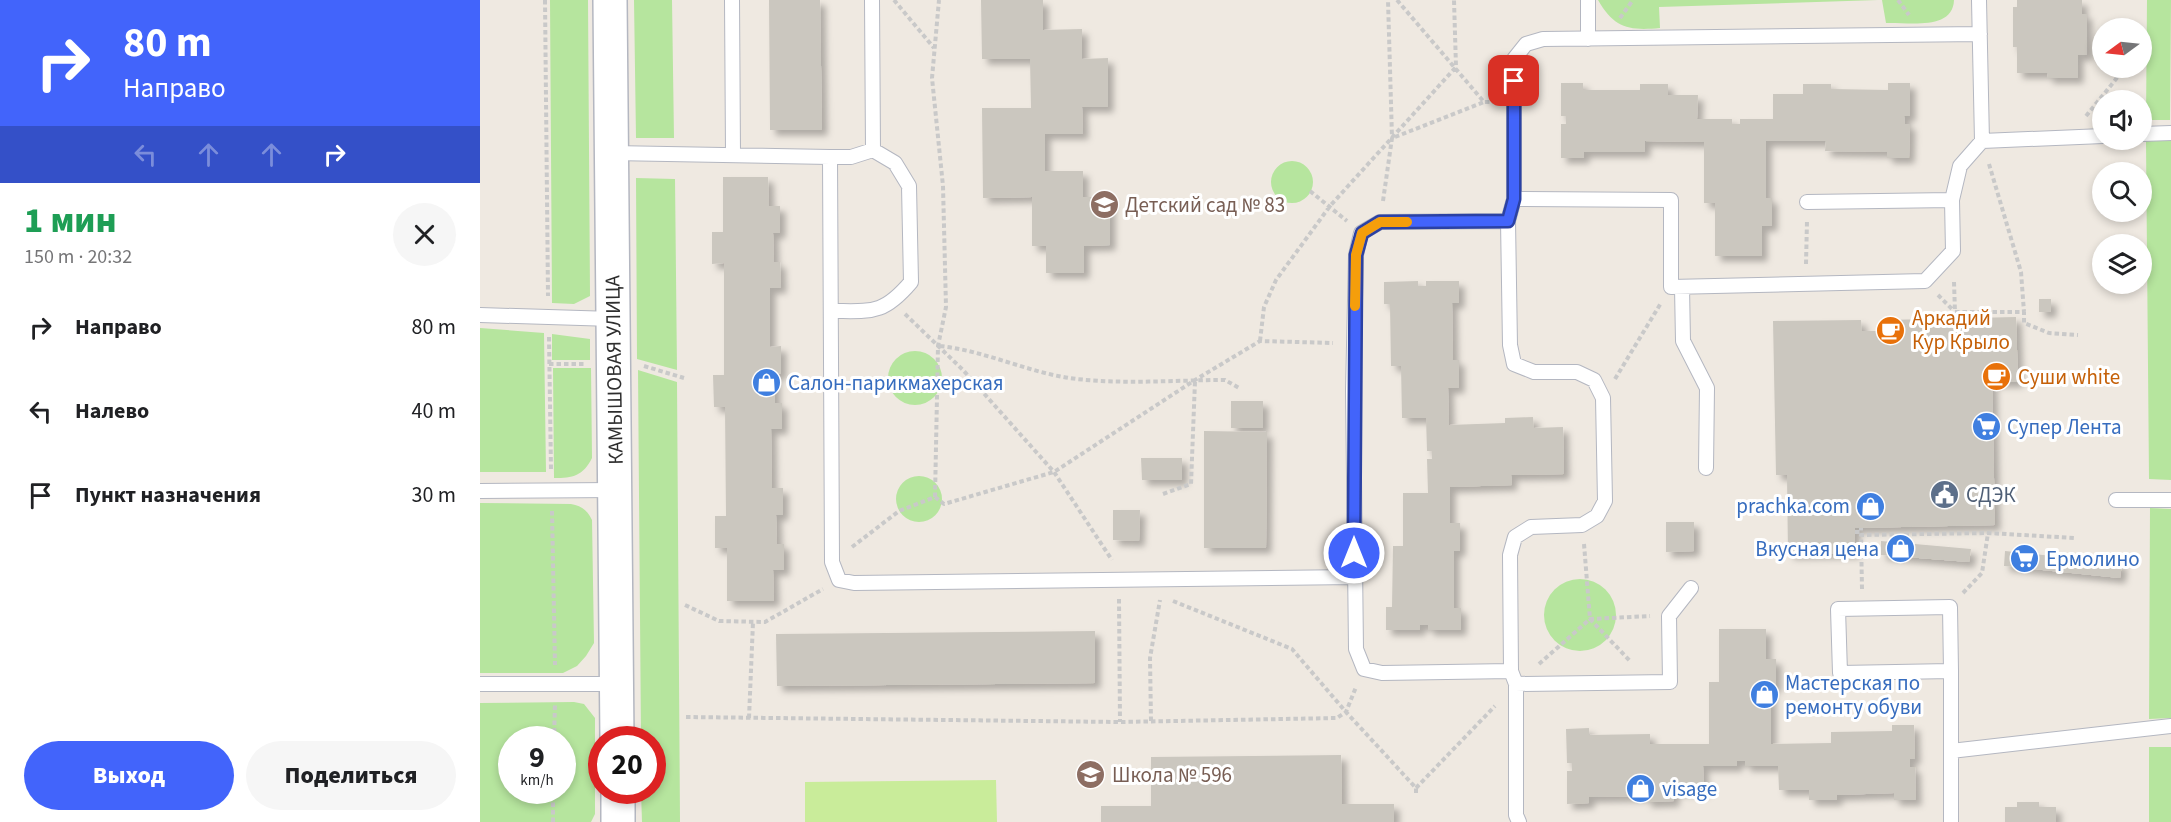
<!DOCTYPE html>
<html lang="ru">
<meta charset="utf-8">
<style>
:root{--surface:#fff;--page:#f6f6f6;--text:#202124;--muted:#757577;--accent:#4264fb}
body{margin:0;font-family:"Source Sans 3",sans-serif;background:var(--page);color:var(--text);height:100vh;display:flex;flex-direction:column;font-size:22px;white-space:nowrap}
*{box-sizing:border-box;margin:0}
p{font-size:20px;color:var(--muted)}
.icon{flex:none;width:33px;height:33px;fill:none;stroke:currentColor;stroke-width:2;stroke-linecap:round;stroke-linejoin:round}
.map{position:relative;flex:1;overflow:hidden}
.details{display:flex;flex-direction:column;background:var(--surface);width:480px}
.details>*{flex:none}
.banner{background:#4264fb;color:#fff;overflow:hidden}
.needle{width:39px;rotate:255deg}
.controls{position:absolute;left:1612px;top:18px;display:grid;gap:12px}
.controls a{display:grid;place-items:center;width:60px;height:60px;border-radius:50%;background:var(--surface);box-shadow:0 3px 9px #0003;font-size:30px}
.speed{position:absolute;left:18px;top:726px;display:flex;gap:12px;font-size:30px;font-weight:700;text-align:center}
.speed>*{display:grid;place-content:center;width:78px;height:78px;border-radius:50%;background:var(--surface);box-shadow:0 3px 9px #0003;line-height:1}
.speed small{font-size:15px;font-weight:400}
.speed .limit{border:9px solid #d22;background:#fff;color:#111}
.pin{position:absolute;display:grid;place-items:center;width:51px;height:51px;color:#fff;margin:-26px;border-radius:12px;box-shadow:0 3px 9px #0006}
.me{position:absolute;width:66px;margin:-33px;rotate:0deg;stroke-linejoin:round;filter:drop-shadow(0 0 4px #0008)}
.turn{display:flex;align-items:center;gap:21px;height:126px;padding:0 24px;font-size:27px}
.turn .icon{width:78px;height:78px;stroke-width:2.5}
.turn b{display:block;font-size:42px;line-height:51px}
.lanes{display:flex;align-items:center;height:57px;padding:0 24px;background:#0003;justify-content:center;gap:30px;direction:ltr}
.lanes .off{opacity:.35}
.round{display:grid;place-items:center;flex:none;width:63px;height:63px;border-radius:32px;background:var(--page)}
.summary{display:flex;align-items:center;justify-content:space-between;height:102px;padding:0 24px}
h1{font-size:36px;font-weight:800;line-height:45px;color:#1e9e55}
.action{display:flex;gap:12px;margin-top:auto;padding:12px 24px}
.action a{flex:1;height:69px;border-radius:36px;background:var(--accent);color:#fff;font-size:24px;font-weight:800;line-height:69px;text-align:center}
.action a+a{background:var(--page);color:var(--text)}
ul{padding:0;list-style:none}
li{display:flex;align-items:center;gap:18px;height:84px;padding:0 24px}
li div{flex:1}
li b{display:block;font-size:22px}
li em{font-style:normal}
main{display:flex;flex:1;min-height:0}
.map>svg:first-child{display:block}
.green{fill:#b6e59e;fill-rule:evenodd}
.pitch{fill:#c9ec9a}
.building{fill:#cbc7bf;filter:url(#shadow)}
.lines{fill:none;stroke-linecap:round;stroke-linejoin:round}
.service-casing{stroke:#b4b7c1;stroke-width:16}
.tertiary-casing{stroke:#b4b7c1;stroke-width:36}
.path{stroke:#c9c9c9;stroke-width:4;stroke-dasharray:4.5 3;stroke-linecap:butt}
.service{stroke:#fff;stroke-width:14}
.tertiary{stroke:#fff;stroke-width:33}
.route-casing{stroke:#2b41a3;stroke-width:15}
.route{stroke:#4264fb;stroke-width:10}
.slow{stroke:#f59e0b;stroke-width:10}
.labels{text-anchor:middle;stroke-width:6;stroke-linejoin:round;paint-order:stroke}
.education-label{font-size:21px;fill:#785e54;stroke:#fff;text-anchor:start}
.food-label{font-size:21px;fill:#c56008;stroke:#fff;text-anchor:start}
.street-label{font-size:21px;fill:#2e2e2e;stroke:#fff}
.shop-label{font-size:21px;fill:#366cbe;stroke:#fff;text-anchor:start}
.service-label{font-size:21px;fill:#4e5e75;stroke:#fff;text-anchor:start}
</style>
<main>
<section class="details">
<div class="banner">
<div class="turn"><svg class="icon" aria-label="right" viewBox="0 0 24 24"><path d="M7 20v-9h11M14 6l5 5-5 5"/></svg><div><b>80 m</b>Направо</div></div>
<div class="lanes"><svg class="icon off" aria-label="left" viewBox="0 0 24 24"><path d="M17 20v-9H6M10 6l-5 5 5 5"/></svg><svg class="icon off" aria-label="ahead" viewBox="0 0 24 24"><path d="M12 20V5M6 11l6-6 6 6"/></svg><svg class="icon off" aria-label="ahead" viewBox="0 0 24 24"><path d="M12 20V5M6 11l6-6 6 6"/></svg><svg class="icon" aria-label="right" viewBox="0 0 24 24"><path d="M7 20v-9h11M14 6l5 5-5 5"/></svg></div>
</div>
<div class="summary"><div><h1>1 мин</h1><p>150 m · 20:32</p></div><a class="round"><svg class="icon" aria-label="close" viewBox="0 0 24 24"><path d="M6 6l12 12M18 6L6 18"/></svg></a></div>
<ul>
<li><svg class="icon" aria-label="right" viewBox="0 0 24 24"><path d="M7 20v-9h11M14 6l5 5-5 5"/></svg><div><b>Направо</b></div><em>80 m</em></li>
<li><svg class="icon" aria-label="left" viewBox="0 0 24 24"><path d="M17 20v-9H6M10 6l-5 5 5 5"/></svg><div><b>Налево</b></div><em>40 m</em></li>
<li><svg class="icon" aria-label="arrive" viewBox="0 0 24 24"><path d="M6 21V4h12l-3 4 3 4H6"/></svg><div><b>Пункт назначения</b></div><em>30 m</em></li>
</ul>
<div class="action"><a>Выход</a><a>Поделиться</a></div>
</section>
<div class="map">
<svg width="1691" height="822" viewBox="0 0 1691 822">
<defs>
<filter id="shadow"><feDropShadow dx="5.5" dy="5.5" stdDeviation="3" flood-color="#0004"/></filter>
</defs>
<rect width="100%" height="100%" fill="#efe9e1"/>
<path class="green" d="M70 0H108L110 296 94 304 72 303Z
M154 0H192L194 138H156Z
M1118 0H1398L1179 7 1180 28C1149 31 1134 28 1118 0Z
M1402 0H1474C1473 31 1428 22 1406 23Z
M1667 0H1691L1690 120H1666Z
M1691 140V480L1669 479 1666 141Z
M791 182a21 21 0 1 1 42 0a21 21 0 1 1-42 0Z
M156 178 195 179 197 370 157 359Z
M0 328 64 333 66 472H0Z
M72 334 110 339V360H72Z
M408 378a27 27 0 1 1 54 0a27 27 0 1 1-54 0Z
M73 368H111L112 458C103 476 93 478 74 478Z
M158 370 197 382 200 822H162L161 791 172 790V740L161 739Z
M416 499a23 23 0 1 1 46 0a23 23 0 1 1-46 0Z
M0 503 91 504C102 506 107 510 112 520L114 643 106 656 97 666 83 673H0Z
M1670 508 1691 509V718L1669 719Z
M1064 615a36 36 0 1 1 72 0a36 36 0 1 1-72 0Z
M94 702 104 704 115 718V814L111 822H0V703ZM32 740H82V790H32Z
M1669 747H1691V822H1669Z"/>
<path class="pitch" d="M516 780 517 822H325V782Z"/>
<path class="building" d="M289 0H340L342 130H290Z
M501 0H563V30L602 29V59L628 58V107H602L603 134H565V171H603V197H630V245L604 246V273H566V246H552V197L503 198 502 108H551L550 59H502Z
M1537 0H1602V14H1607V55H1598V78H1567L1568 73H1537V47H1533V7H1537Z
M1081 83H1103V90H1160V84H1188V95H1218L1217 119H1252V124H1260V119H1293V94H1323V84H1351V89L1408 90V83H1430V116H1424L1425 124H1430L1429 158H1407V152L1345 151 1346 141H1286V198H1292V226H1282V256H1235V203H1224V142L1165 141V152H1104V158H1081V124H1086V116H1081Z
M243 177H288L289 206H300V233H293L294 262H300L301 288H290V347L301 346V374H295V403H302V429H291L292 488H303V515H296L297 544H304V570H293L294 601H247V548H235V516H246L245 407H234L233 375H244V263L232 264V232H243Z
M938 281V286H946V281H979V303H972L973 360H979V388H968L969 425 1025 423V418L1053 417 1054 428 1083 427 1084 474 1031 475 1032 485 970 487V523H980V551H974V608H981V630H948V625H940V630H906V607H912L913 546H923V493H948L947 459H952V451H947L946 418H922L921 366H911L910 304H904V282Z
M1559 299H1571V312H1559Z
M1536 317 1538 382H1512L1515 525 1375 528V553L1308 554 1307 475H1296L1293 321 1381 320 1382 331H1406V320Z
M751 401H783V428H751Z
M724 431 787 432 786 548H724Z
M661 458H702V480H662Z
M633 510H660L659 541 633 540Z
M1186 522H1214V551L1186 552Z
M1401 541 1491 549 1489 562 1401 555Z
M1525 551 1642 563 1640 578 1524 566Z
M1239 629H1286V659H1296V687H1291V744L1351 743V732L1412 731V725H1434L1435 759H1430V767H1435L1436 800H1414V793L1357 795V800H1329V790H1299L1298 766H1265V761H1257V766H1223L1224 791H1194V801L1166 802V796L1109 797V803L1087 804V771H1092V763H1087L1086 729 1109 728V735L1170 734V744H1229V682H1239Z
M615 631V683L297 686 296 634Z
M861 755 862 804H914V822H621V806H671V757Z
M1537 802H1559V807H1576V822H1525V807H1537Z"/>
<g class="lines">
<defs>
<path id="service" d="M252 0 253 153
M1108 39V0
M1662 134 1691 133
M1502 141 1623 136
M132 153 350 157 352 562 359 580 374 583 875 577
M350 157H371L393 150 392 0
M1034 199 1191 200V287L1445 281 1473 251 1472 200 1480 166 1502 141 1499 0
M1327 202 1472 200
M1028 221 900 222 881 233 876 255 873 391 876 649 884 669 902 673 1031 671
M1202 287 1203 341 1227 388 1226 468
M351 311C392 311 403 315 431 282L429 186 415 163 393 150
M0 315 133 319
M0 491 135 490
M1636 500H1691
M0 684H137
M1036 684 1190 682 1189 616 1211 588
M1471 751V671L1360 673 1358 609 1470 607 1471 671
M1039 822 1036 815V684L1031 671 1030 555 1035 537 1051 527 1102 525 1117 516 1125 501 1123 398 1114 380 1097 372H1054L1034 364 1030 345 1028 221 1034 199V59L1046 44 1063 39 1500 34
M1471 822V751L1691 726"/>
<path id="tertiary" d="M130 0 137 740
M138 790V822"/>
</defs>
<use href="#service" class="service-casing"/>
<use href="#tertiary" class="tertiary-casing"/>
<path class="path" d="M65 0 68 296
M414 0 454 48
M917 0 1004 102H1013
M1418 0 1429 15
M1140 18 1153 0
M1606 116 1645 68
M915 137 1004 102
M1509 164 1541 272 1544 312
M830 191 867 221
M903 201 912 138 908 0
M1326 264 1327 221
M1474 282 1475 312H1544V323L1569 333 1598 335
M1458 295 1474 311
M425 314 483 370 574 472 632 560
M69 337 71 470
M780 341 784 307 796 280 850 206 976 67 974 0
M460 346C505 351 545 371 589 378 640 385 694 380 745 380L759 388
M69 364H104
M164 366 204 378
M1135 379 1181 303
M683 494 711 484 715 381
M455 497 458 346 466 307 463 186 452 78 459 0
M455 497 464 504 574 472 715 380 780 341 853 343
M72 511 75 665
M1375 532H1381V528
M1104 544 1110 619 1150 661
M372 547 419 511 455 497
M1382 589 1381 535 1508 533 1594 538
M1483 593 1502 573 1508 533
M639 599 640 722
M693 601 812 649 866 712 936 788V793
M205 605 239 621 285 622 343 589
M1059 664 1110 619 1170 616
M206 717 640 722 857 718 866 712 876 687
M269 718 273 622
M671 721 670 658 680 600
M74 740 75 703
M936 788 1015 706
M73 822V790"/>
<use href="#service" class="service"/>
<use href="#tertiary" class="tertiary"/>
</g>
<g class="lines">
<defs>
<path id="route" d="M874 553 876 255 882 233 900 222 1028 221 1034 199V81"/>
</defs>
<use href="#route" class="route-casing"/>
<use href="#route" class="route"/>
<path class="slow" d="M875 306 876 255 882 233 900 222H927"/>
</g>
<defs>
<symbol id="school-disc" viewBox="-11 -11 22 22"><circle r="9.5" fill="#8d6e63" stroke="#fff"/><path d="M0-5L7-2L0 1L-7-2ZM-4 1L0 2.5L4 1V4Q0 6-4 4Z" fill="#fff"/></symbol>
<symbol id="cafe-disc" viewBox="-11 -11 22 22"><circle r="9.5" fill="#e8710a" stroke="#fff"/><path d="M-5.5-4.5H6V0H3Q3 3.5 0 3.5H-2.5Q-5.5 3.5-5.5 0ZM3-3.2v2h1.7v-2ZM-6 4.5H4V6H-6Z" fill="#fff"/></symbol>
<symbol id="shop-disc" viewBox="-11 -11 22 22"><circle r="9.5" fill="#3f7fe0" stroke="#fff"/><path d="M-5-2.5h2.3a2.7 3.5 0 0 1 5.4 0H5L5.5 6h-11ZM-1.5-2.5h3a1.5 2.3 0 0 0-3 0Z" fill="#fff"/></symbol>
<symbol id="supermarket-disc" viewBox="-11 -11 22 22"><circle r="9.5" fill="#3f7fe0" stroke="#fff"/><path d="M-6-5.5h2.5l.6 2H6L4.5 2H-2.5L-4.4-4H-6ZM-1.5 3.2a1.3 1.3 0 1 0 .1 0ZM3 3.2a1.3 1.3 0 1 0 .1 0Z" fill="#fff"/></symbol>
<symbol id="civic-disc" viewBox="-11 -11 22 22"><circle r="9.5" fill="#5c6f8a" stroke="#fff"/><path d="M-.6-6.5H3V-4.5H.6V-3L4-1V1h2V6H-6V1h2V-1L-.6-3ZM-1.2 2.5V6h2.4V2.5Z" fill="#fff"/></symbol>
</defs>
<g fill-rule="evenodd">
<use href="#school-disc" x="608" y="188" width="33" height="33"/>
<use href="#cafe-disc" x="1394" y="314" width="33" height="33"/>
<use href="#cafe-disc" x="1500" y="360" width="33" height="33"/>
<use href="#shop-disc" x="270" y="366" width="33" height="33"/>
<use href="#supermarket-disc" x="1490" y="410" width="33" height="33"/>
<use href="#civic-disc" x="1448" y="478" width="33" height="33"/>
<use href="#shop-disc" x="1374" y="490" width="33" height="33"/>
<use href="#shop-disc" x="1404" y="532" width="33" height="33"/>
<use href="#supermarket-disc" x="1528" y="542" width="33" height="33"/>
<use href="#shop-disc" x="1268" y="678" width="33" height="33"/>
<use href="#school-disc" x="594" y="758" width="33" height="33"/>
<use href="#shop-disc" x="1144" y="772" width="33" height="33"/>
</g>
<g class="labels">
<g class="education-label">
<text x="645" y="212">Детский сад № 83</text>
<text x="632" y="782">Школа № 596</text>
</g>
<g class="food-label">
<text x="1432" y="325">Аркадий<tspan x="1432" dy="24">Кур Крыло</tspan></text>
<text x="1538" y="384">Суши white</text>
</g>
<g class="street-label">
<text transform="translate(134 370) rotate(-91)" y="7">КАМЫШОВАЯ УЛИЦА</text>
</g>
<g class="shop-label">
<text x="308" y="390">Салон-парикмахерская</text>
<text x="1527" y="434">Супер Лента</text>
<text x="1370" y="513" text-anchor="end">prachka.com</text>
<text x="1399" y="556" text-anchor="end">Вкусная цена</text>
<text x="1566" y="566">Ермолино</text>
<text x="1305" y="690">Мастерская по<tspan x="1305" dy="24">ремонту обуви</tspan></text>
<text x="1182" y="796">visage</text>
</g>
<g class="service-label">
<text x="1486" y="502">СДЭК</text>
</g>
</g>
</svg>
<div class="controls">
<a><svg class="needle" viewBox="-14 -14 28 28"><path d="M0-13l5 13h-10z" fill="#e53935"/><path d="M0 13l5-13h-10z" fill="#757577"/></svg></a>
<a><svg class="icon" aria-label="sound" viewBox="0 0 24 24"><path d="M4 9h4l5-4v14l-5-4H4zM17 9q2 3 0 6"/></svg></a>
<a><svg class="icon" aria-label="search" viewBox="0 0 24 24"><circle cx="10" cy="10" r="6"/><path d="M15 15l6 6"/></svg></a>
<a><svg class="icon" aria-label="layers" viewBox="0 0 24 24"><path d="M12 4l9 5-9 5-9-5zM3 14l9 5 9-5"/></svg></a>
</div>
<div class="speed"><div>9<small>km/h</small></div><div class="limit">20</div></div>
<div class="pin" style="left:1034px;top:81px;background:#d93025"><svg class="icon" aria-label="arrive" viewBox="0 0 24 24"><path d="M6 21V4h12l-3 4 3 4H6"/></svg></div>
<svg class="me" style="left:874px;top:553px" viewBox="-20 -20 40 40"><circle r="17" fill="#4264fb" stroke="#fff" stroke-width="3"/><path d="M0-11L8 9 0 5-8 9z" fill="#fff"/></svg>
</div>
</main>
